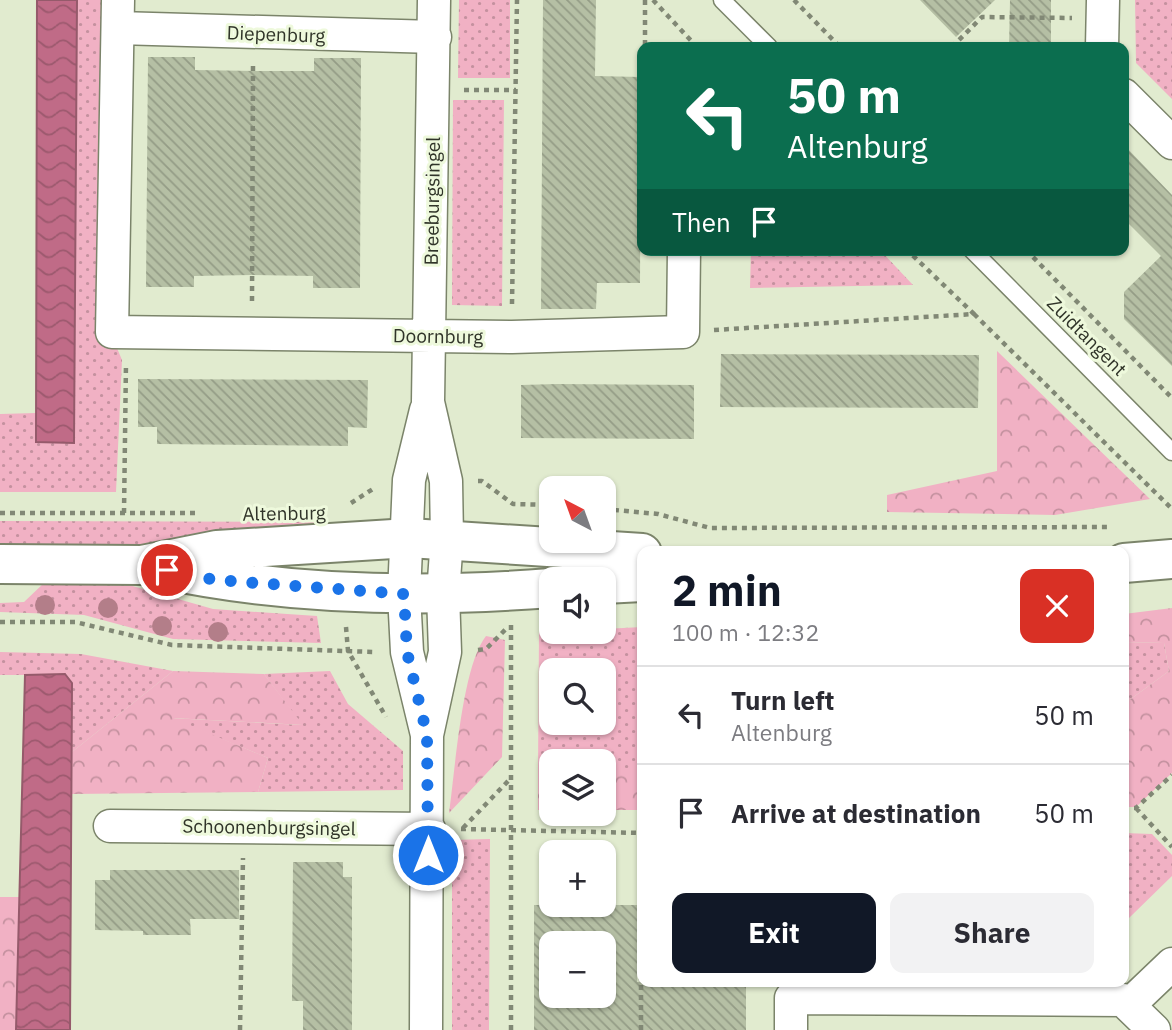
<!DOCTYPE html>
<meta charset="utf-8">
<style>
:root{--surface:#fff;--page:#f2f2f3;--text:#2b2b33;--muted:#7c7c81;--line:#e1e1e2;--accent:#111827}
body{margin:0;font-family:"IBM Plex Sans",sans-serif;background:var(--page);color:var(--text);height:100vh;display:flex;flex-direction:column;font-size:26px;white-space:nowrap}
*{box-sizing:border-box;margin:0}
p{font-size:23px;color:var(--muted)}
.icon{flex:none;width:38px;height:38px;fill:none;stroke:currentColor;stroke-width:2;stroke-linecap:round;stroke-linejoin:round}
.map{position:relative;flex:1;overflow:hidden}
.details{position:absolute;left:637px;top:546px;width:492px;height:441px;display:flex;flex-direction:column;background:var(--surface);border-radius:14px;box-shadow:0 2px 5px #0004}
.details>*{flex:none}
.hud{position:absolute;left:637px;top:42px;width:492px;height:214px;border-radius:14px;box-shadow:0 2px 5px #0004;background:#0b6e4f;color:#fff;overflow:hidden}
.needle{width:46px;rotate:319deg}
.fabs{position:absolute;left:539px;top:476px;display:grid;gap:14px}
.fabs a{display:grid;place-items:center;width:77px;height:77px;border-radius:14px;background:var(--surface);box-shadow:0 2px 5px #0004;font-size:35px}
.pin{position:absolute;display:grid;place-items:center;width:60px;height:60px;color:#fff;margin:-30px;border:4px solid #fff;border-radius:50%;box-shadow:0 2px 7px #0007}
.me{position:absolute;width:77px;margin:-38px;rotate:0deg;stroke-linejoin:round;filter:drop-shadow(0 0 5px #0008)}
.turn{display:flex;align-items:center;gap:24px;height:147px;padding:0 35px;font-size:32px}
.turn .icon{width:91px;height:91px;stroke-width:2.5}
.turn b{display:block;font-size:49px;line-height:60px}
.then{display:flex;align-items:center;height:66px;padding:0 35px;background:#0003;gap:14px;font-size:26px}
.round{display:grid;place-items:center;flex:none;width:74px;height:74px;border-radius:14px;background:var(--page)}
.head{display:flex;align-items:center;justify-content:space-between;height:119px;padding:0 35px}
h1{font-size:42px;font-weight:700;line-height:52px;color:var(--accent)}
.button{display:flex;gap:14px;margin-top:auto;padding:14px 35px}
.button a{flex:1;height:80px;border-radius:14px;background:var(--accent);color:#fff;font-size:28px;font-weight:700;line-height:80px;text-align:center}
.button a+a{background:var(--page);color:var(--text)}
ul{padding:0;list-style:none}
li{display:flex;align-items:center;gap:21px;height:98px;padding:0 35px;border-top:2px solid var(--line)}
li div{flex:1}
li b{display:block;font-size:26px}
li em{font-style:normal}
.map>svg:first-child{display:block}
.grass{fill:url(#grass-dots);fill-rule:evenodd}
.forest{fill:url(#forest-crowns)}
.water{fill:url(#water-waves);stroke:#955a6b;stroke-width:2}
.building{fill:url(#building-back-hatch);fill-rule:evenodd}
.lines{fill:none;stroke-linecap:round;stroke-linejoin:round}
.service-casing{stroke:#7b846a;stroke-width:19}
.minor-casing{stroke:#7b846a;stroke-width:35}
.secondary-casing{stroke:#7b846a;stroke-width:42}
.path{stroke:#818875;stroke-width:4.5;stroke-dasharray:5 5;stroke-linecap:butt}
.service{stroke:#fff;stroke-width:16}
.minor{stroke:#fff;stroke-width:32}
.secondary{stroke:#fff;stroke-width:38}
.tree{fill:#b37e89}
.route{stroke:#1a73e8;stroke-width:12;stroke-dasharray:0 21.6}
.labels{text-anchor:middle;stroke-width:6;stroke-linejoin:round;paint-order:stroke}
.street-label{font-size:19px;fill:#303429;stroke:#eef9dc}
</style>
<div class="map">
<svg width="1172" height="1030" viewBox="0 0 1172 1030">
<defs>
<pattern id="grass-dots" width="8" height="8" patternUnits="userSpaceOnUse" patternTransform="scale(1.75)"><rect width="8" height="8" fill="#f1b1c4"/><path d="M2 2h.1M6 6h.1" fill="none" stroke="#c4919f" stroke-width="1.8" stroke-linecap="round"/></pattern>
<pattern id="forest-crowns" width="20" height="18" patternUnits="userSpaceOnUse" patternTransform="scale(1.75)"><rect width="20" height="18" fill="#f1b1c4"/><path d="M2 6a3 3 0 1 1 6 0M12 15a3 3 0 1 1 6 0" fill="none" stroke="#c4919f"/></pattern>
<pattern id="water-waves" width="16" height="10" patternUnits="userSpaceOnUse" patternTransform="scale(1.75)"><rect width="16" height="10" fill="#c06b87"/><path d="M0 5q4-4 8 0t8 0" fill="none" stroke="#9c596e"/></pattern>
<pattern id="building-back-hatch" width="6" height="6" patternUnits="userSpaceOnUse" patternTransform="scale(1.75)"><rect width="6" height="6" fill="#b5bfa4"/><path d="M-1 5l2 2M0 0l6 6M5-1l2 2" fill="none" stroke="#949c86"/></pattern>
</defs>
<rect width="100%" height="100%" fill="#e1ebcf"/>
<path class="grass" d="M77 0H102L98 303 122 360 116 492H0V414L36 413 37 442 72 443Z
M459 0H510V78H458Z
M1135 0H1172V99L1136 63Z
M453 100H504L502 306 452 305Z
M751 250H880L913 285 750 288Z
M0 521 315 522 318 534 123 547 0 546Z
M45 582 122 583 213 609 317 616 321 643 173 639 84 615 0 612V603L24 602Z
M642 627V772H604V761H551V772H538L539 632H604V629ZM551 670H604V723H551Z
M1124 642 1164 643 1169 671 1124 704Z
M0 652 81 654 173 671 72 752V683L65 675H0Z
M330 671 348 704 403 751V790L258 792 268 758 170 718 302 725 264 674Z
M1124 833 1152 834 1172 855V876L1129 918 1124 912Z
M490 839 489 1030H452V840Z"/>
<path class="forest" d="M997 351 1150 499 1055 515 887 512V495L997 471Z
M1172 608V773L1136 807H1124V704L1169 671 1164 643 1124 642V614Z
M486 636 505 640 502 757 449 813C455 771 462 666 486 636Z
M173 671 264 674 303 725 173 718 268 758 258 792 72 794V752Z
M538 772H551V810H538Z
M604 772H642V810H604Z
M0 897H19L16 1030H0Z"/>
<path class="water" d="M37 0H77L74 443 36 442Z
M65 674 72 683 70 1030H16L25 675Z"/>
<path class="building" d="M543 0H596L595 76 641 77 640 283H597L596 309H541Z
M920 0H995L956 37Z
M1010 0H1051V47H1009Z
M148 57H195V70L256 71H314V58H361L360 288H313V276L251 275 194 276V287H146Z
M1124 145 1172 195V366L1124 319V292L1161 256 1124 219Z
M721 354 979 355 978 408 720 407Z
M138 379 368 380 367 428 348 427V446L157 444V427H138Z
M557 384 694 385V439L521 438V385Z
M293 862H343V877H352V1030H303V1001H292Z
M110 870H239V919H190L191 935H143V931L95 930V880H110Z
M534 905H637V982H746V1030H534ZM551 943H604V996H551Z"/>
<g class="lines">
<defs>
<path id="service" d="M722 0 769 47
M972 250 1172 452"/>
<path id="minor" d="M118 0 112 332 512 337 683 332 684 250
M118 28 435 37
M1102 47 1103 0
M1124 95 1172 143
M427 735 445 652 443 594 447 538 446 481 428 402 434 0
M110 826 429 829
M1129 1005 1172 964
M426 1030 427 735 407 652 404 594 409 480 426 410
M791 1030V998L1123 1000 1154 1030"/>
<path id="secondary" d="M1124 563 1172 559
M0 564 142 565 217 550 409 538 642 553
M158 568C286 596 421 598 551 588
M604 584 642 582"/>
</defs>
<use href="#service" class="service-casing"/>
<use href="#minor" class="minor-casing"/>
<use href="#secondary" class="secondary-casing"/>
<path class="path" d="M645 0V47
M653 0 697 47
M794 0 840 47
M952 47 982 17 1072 18
M464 90H516
M1026 250 1172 398
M252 301 253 65
M512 304 517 0
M974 314 1172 509
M714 330 974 314 907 250
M478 481H482L513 504 551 505
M351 503 376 487
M604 509 658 514 710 528 1109 527
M0 513H199
M124 513 126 363
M0 622H75L172 645 374 652
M346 627 348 651 386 717
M478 650 486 649 506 629
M1124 808H1136L1172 775
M1136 808 1172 847
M463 828 510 779
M461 829 642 833
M240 1030 243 858
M511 1030V625
M641 1030V833"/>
<use href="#service" class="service"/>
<use href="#minor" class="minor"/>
<use href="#secondary" class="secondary"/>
</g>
<g class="tree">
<circle cx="45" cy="605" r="10"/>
<circle cx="108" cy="608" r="10"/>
<circle cx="162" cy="626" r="10"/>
<circle cx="218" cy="632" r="10"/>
</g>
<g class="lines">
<path class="route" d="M167 570 216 580 404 594 407 652 427 735 428 855"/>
</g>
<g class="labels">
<g class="street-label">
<text transform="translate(276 34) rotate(2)" y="7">Diepenburg</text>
<text transform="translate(432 201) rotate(-89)" y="7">Breeburgsingel</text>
<text transform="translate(438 336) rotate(1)" y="7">Doornburg</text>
<text transform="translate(1087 336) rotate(45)" y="7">Zuidtangent</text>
<text transform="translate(284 513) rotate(-1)" y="7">Altenburg</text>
<text transform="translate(269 827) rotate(1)" y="7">Schoonenburgsingel</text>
</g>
</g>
</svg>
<div class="fabs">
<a><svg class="needle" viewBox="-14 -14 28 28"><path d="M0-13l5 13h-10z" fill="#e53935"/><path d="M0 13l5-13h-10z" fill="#7c7c81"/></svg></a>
<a><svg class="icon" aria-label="sound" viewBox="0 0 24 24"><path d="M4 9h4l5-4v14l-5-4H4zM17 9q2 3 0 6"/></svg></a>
<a><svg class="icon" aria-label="search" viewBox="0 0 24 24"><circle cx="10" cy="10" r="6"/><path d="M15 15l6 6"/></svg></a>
<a><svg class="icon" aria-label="layers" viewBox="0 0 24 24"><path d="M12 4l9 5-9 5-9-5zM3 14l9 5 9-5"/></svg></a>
<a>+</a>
<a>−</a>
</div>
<div class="pin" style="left:167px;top:570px;background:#d93025"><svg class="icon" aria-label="arrive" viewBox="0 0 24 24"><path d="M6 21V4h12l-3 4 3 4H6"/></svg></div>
<svg class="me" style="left:428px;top:855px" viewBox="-20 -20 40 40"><circle r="17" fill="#1a73e8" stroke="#fff" stroke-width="3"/><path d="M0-11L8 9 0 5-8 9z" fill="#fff"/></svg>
<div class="hud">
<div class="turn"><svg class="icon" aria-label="left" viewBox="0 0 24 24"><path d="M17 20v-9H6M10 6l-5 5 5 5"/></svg><div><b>50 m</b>Altenburg</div></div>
<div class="then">Then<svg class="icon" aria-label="arrive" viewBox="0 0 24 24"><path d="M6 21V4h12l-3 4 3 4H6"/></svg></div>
</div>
<section class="details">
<div class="head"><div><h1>2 min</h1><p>100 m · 12:32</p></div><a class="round" style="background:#d93025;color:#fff"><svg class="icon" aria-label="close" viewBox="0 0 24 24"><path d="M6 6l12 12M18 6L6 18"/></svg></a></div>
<ul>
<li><svg class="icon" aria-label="left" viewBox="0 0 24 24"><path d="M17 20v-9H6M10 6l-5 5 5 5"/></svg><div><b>Turn left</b><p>Altenburg</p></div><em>50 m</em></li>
<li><svg class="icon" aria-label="arrive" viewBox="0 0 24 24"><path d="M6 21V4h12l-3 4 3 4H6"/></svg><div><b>Arrive at destination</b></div><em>50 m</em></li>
</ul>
<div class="button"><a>Exit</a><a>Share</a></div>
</section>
</div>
